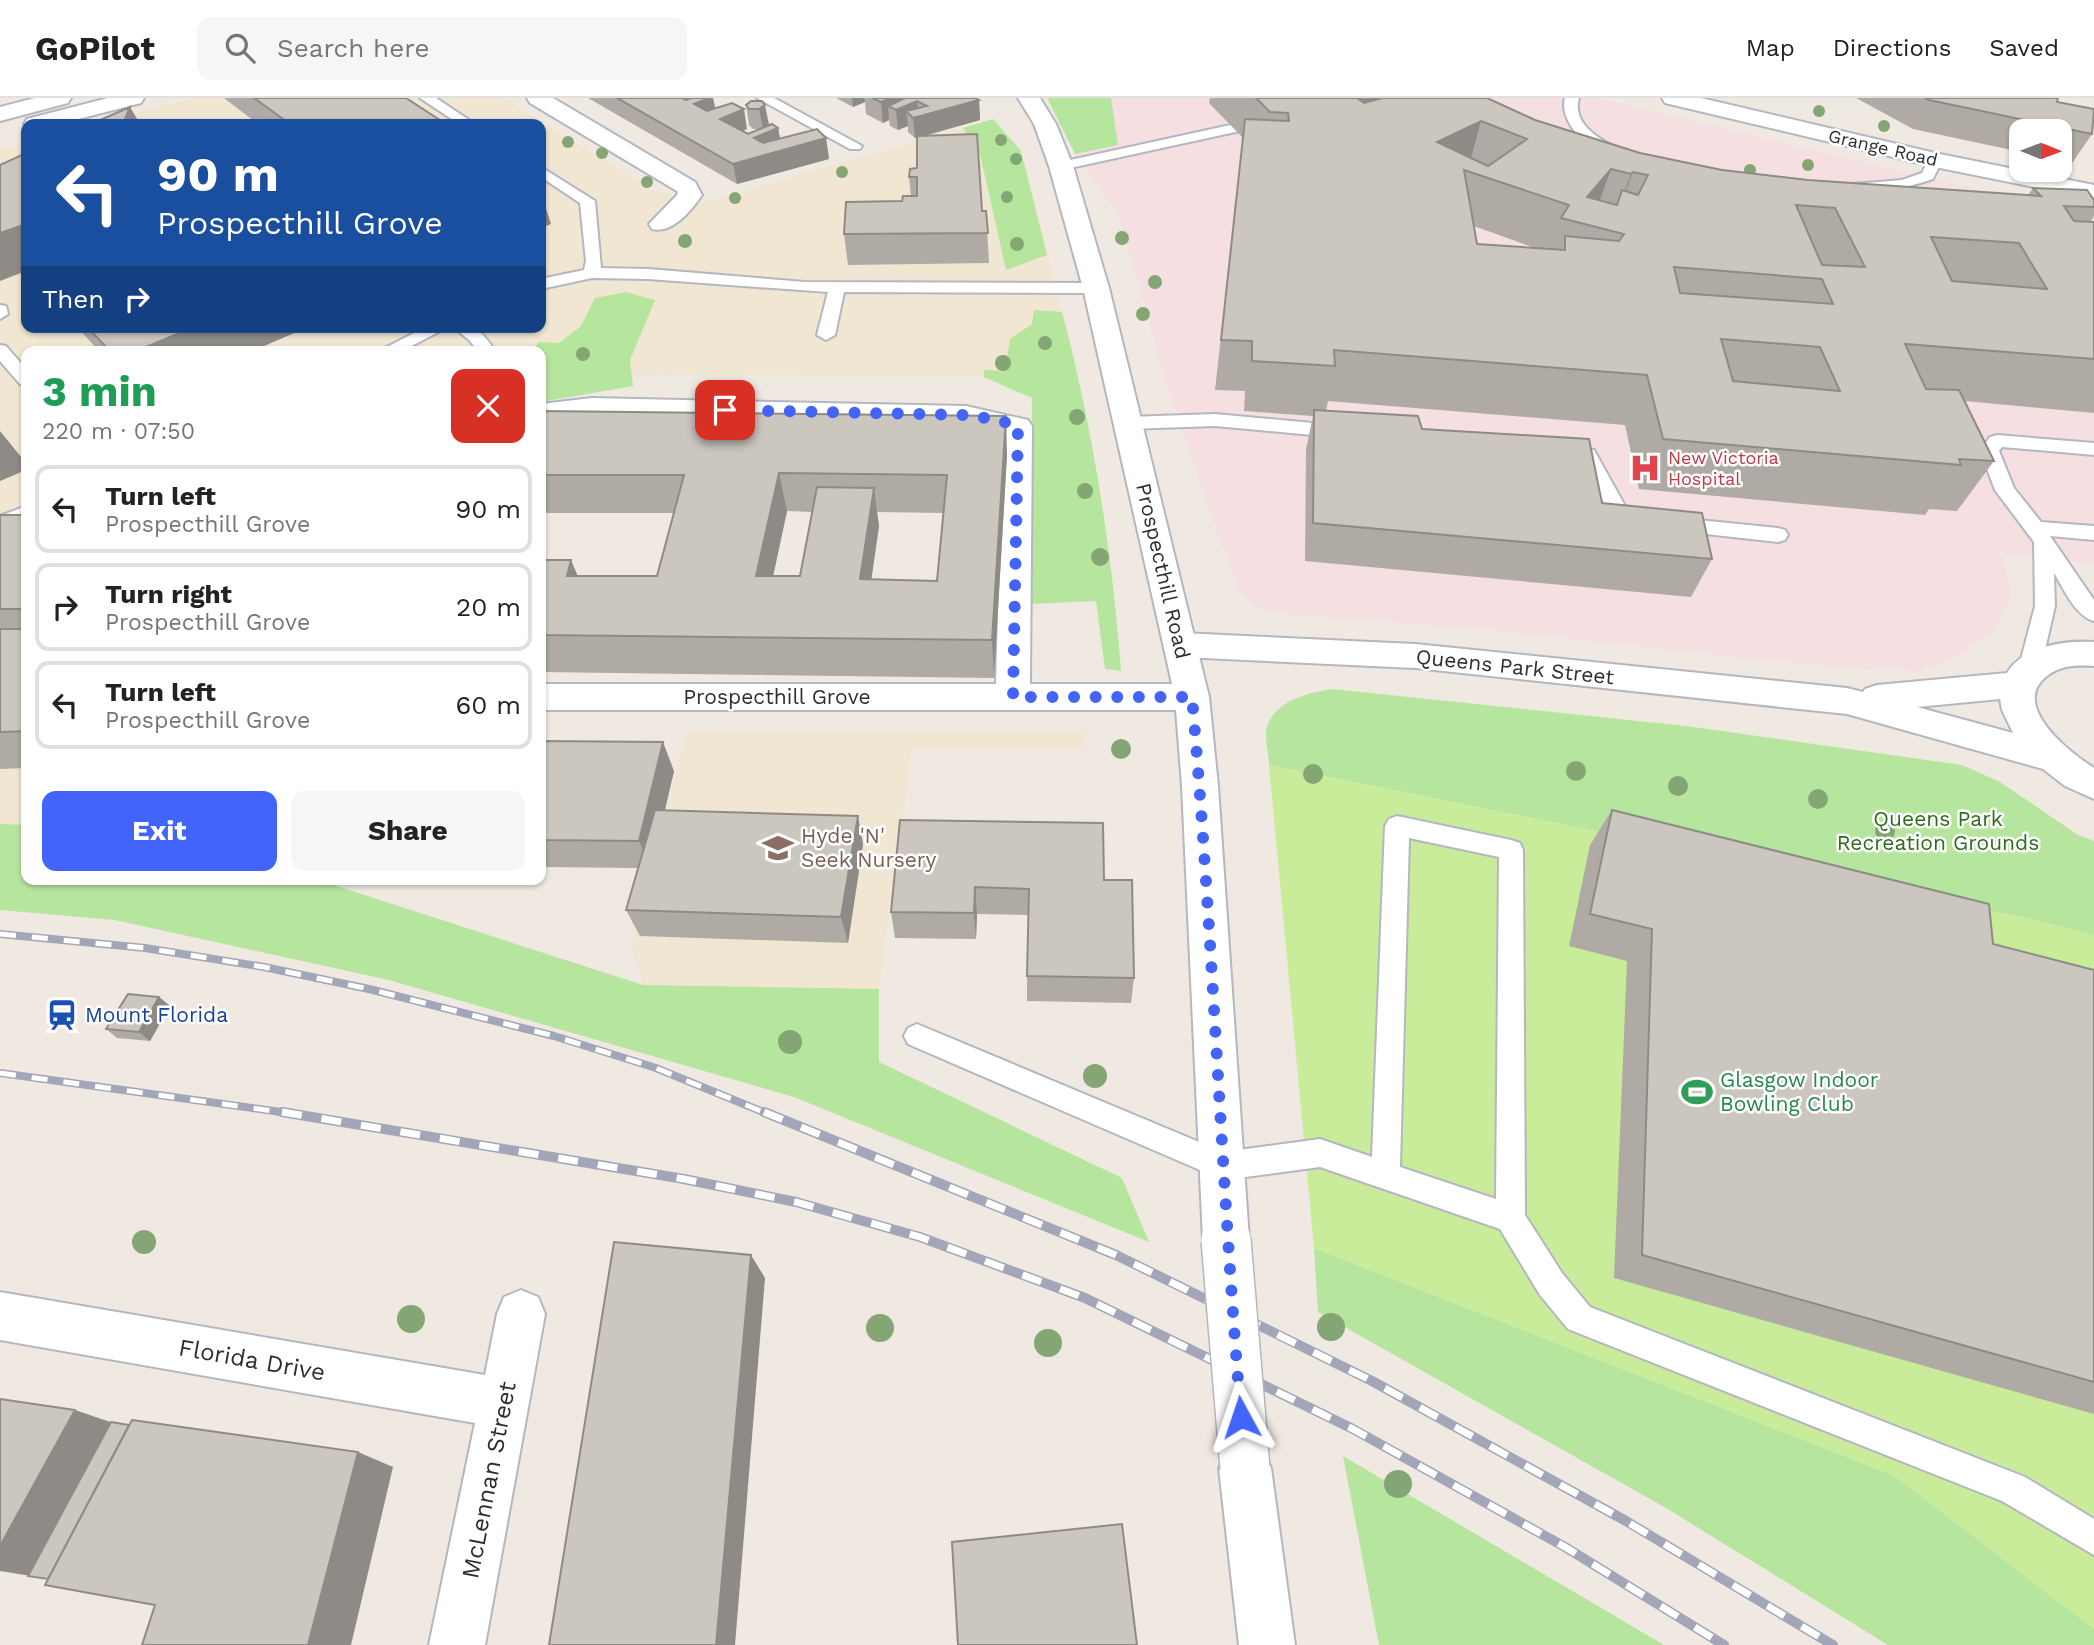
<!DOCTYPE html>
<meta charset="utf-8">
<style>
:root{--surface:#fff;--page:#f6f6f6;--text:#222;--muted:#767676;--line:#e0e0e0;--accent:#4264fb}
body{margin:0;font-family:"Work Sans",sans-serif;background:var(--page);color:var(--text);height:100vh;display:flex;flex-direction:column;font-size:26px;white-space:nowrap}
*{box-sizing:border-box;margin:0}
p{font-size:23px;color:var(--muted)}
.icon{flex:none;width:38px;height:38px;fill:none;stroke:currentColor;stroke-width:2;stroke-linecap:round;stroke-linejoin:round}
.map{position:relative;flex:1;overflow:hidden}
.drawer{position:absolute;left:21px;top:248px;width:525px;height:539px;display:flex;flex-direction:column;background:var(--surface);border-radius:14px;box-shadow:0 2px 5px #0004}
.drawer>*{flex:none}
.hud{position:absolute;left:21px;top:21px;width:525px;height:214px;border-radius:14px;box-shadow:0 2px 5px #0004;background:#1a4fa0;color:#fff;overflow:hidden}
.needle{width:46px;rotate:91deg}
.fabs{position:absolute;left:2009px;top:21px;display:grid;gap:14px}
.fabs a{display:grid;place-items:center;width:63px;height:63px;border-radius:14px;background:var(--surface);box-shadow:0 2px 5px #0004;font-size:35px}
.pin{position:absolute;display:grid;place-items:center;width:60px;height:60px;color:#fff;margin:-30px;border-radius:14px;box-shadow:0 4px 10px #0006}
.me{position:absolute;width:77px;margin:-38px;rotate:355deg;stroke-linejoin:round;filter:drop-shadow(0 0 5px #0008)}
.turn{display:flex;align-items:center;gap:24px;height:147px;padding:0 21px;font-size:32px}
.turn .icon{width:91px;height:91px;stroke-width:2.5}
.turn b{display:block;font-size:49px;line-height:60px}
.then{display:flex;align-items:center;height:66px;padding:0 21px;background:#0003;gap:14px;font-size:26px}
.round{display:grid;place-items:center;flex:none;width:74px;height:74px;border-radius:14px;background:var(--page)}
.headline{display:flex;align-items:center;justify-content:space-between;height:119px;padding:0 21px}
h1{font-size:42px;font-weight:700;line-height:52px;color:#1e9e55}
.button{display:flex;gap:14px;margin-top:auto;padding:14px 21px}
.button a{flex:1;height:80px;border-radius:14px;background:var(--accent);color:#fff;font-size:28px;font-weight:700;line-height:80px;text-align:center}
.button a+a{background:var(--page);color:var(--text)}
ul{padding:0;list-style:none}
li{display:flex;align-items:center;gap:21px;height:88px;margin:0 14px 10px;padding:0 7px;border:4px solid var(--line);border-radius:14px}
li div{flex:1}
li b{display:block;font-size:26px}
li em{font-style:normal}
header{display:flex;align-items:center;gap:42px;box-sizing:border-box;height:98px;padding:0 35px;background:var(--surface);border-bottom:2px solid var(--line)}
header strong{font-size:33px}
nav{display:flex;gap:38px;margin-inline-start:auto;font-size:24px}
.search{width:490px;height:63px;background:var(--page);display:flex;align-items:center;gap:18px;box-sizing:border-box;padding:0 24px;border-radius:14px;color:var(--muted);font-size:26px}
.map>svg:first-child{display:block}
.education{fill:#f0e6d1}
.medical{fill:#f5dfe0}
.green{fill:#b6e59e}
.pitch{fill:#c9ec9a}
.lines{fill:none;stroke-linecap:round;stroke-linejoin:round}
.lane-casing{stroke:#b4b7c1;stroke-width:4}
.street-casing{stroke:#b4b7c1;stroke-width:4}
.secondary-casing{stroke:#b4b7c1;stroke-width:4}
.lane{fill:#fff;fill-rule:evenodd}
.street{fill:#fff;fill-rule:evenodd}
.secondary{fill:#fff;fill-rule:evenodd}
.rail-far1-casing{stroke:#a3a6b8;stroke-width:8}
.rail-casing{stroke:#a3a6b8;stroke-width:10}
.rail-far1{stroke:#fff;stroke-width:5;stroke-dasharray:16;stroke-linecap:butt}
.rail{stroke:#fff;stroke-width:7;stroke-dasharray:20;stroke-linecap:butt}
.secondary-bridge-casing{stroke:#b4b7c1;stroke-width:52;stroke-linecap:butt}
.secondary-bridge{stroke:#fff;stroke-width:49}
.tree{fill:#84a574}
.wall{fill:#afaba4;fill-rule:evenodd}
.shaded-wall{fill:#8e8b86}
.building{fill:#cbc7bf;stroke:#8e8b86;stroke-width:2;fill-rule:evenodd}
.route{stroke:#4264fb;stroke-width:12;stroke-dasharray:0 21.6}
.labels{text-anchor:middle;stroke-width:5;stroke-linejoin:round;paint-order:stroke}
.far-street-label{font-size:18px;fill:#2e2e2e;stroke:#fff}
.far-health-label{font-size:18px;fill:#be3a42;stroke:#fff;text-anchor:start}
.street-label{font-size:21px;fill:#2e2e2e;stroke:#fff}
.park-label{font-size:21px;fill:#2c6e1b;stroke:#fff}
.education-label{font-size:21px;fill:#785e54;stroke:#fff;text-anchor:start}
.transit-label{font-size:21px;fill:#164399;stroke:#fff;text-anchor:start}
.leisure-label{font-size:21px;fill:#27864d;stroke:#fff;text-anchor:start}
.near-street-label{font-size:24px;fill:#2e2e2e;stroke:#fff}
</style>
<header>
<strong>GoPilot</strong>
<div class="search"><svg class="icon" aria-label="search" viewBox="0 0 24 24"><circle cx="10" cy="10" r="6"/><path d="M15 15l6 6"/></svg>Search here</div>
<nav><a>Map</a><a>Directions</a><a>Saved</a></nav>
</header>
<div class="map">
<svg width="2094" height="1547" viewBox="0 0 2094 1547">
<rect width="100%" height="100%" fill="#efe9e1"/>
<path class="education" d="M193 0H503L653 92 701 106 993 21 1021 53 1080 280 651 276 541 293V254H26V727L0 726V52L26 45V229H541V26H95Z
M687 632 1085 634V651H912L879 891 643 887 631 848Z"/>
<path class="medical" d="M1111 0H1599L2011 100 2094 116V465L2004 458 2011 502 1992 533 1960 557 1920 573 1855 570 1724 558 1481 531 1284 516 1257 510 1237 491 1165 281 1119 117 1075 56 1118 46Z"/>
<path class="green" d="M1047 0H1111L1118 47 1075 56Z
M993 21 1021 53 1047 157 1006 172 980 56 963 30Z
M626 194 655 202 630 262 633 288 541 304V254H531L539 244 559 245 581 228 595 200Z
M1034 212 1062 214C1093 331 1112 452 1121 573L1105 571 1096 503 1030 506 1032 300 984 279V272L1005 273 1010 241 1032 226Z
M1332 591 1686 628 1962 667 2000 684 2078 737 2094 743V838L2031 821 1269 667C1269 656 1264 638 1267 628 1277 602 1308 595 1332 591Z
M0 726 26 727V782H318L643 887 879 891V964L1122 1080 1149 1144 794 999 389 882 115 822 0 812Z
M1314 1150 1895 1378 2094 1531V1547H1888L1666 1410 1318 1214Z
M1343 1358 1664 1547H1379Z"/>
<path class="pitch" d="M1269 667 2031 821 2094 838V1531L1895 1378 1314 1150Z"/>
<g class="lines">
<defs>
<path id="lane" d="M420 0H436L475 26H459Z
M757 0H774L862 48 860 51H850Z
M1565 0H1579C1571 27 1602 43 1623 53L1625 56 1623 59C1600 64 1557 27 1565 0Z
M1235 26 1242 30 1240 33 1061 72 1054 68 1061 64Z
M1935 58 1942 62 1933 81C1916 87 1859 102 1846 90L1853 86 1902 82 1922 75 1930 59Z
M541 69 595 103 601 170 648 171 805 184 1096 185 1104 190 1096 195 844 194 835 237 826 242 817 237 828 194 648 181 592 180 541 191V181L584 172 586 163 580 105 541 79Z
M0 207 6 208 8 216 0 221Z
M426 229H448L400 254H377Z
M453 229C478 229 482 233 496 254H479L469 242Z
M0 247 6 248 26 271V287L20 286 0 263Z
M1215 316 1344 328 1353 334 1344 340 1215 328 1128 331 1119 325 1128 319Z
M1997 337 2094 345V357L2002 349 1999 353 2014 390 2041 424 2094 428V442L2050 438 2094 502V523C2075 518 2064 491 2054 475L2055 508 2041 569 2038 575 2030 577 2022 575 2019 569 2035 508 2034 444 1995 392 1980 352 1990 339Z
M1572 349 1594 352 1629 415 1778 430 1785 432 1788 437 1785 442 1778 444 1615 426 1581 361 1565 359 1563 355Z
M26 408V422L0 432V418Z
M1397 718 1511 742 1520 745 1523 752 1525 1117 1562 1175 1590 1209 2025 1379 2094 1421V1457L2002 1403 1568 1231 1540 1197 1500 1131 1320 1069 1223 1082 908 946 904 938 908 930 917 926 1223 1054 1320 1041 1372 1059 1385 728 1389 721ZM1409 740 1499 759 1496 1101 1400 1069Z"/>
<path id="street" d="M527 0H553L695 84 702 97C691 113 672 136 652 131L649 126 678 96 677 93 530 5Z
M592 300 966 308 1028 322 1032 328 1030 586H1192L1204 590 1209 599 1204 608 1192 612H541V586H996L1003 333 966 326 592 318 541 324V306Z
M1182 535 1415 546 1847 590 1863 594 1865 591 1877 587 2007 575C2023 548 2065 542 2094 544V568C2077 567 2061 567 2047 578 2009 607 2069 654 2094 670V701L2065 688 2043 671 1847 616 1415 570 1182 559 1170 555 1165 547 1170 539ZM2000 601 2002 612 2013 635 1917 609Z
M521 1192 538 1199 545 1216 485 1547H429L475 1325 0 1242V1194L485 1277 497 1216 504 1199Z"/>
<path id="secondary" d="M35 0H71L68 5 0 23V9Z
M108 0H144L141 5 59 26H26V29L24 26 27 21Z
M1018 0H1040L1056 26 1073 68 1109 190 1209 599 1218 688 1249 1142 1242 1158 1226 1165 1210 1158 1203 1142 1182 688 1175 599 1083 190 1049 68 1034 26Z
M1662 0H1701L1935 55 2094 87V101L1935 69 1665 5Z
M1245 1344 1263 1352 1271 1370 1295 1547H1239L1219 1370 1227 1352Z"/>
</defs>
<use href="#lane" class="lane-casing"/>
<use href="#street" class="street-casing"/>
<use href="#secondary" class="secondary-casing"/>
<use href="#lane" class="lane"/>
<use href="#street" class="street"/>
<use href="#secondary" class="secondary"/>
<defs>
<path id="rail-far1" d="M0 836 145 850 264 869 369 891 554 938 656 970 768 1016
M0 975 295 1016"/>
<path id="rail" d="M282 1014 684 1081 796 1104 920 1139 1085 1200 1353 1331 1565 1449 1724 1547
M764 1014 1116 1157 1372 1283 1626 1423 1833 1547"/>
</defs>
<use href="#rail-far1" class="rail-far1-casing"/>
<use href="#rail" class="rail-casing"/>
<use href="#rail-far1" class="rail-far1"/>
<use href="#rail" class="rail"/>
<defs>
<path id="secondary-bridge" d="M1226 1142 1245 1370"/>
</defs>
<use href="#secondary-bridge" class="secondary-bridge-casing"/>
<use href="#secondary-bridge" class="secondary-bridge"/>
</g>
<g class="tree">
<circle cx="1819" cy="13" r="6"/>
<circle cx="1884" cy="28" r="6"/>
<circle cx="1001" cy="42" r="6"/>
<circle cx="568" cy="44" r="6"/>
<circle cx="602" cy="55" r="6"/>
<circle cx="1016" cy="61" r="6"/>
<circle cx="1808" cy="67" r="6"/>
<circle cx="1750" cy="72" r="6"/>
<circle cx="842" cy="74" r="6"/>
<circle cx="647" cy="84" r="6"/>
<circle cx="1007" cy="99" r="6"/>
<circle cx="735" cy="100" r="6"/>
<circle cx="1122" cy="140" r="7"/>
<circle cx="685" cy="143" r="7"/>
<circle cx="1017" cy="146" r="7"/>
<circle cx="1155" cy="184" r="7"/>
<circle cx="1143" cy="216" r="7"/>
<circle cx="1045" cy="245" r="7"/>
<circle cx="583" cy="256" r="7"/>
<circle cx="1003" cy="265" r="8"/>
<circle cx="1077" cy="319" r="8"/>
<circle cx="1085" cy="393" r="8"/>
<circle cx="1100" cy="459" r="9"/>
<circle cx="1121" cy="651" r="10"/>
<circle cx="1576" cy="673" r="10"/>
<circle cx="1313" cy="676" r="10"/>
<circle cx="1678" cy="688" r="10"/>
<circle cx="1818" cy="701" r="10"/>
<circle cx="1885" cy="733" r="10"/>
<circle cx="790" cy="944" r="12"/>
<circle cx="1095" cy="978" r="12"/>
<circle cx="144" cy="1144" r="12"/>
<circle cx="411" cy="1221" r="14"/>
<circle cx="1331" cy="1229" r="14"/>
<circle cx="880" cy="1230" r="14"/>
<circle cx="1048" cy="1245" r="14"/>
<circle cx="1398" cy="1386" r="14"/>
</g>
<path class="wall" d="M224 0H406L446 26H258Z
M588 0H713L715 10 747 31 742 33 748 36 761 31H753L749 27 746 7 762 3 769 27 766 29 778 30 780 41 826 40 829 61 737 86Z
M836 0H975L979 2 980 22 925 38 982 113H986L989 165 848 167 844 136 911 98 909 79 917 70V40H915L908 34V28L898 32 890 28 889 22 883 25 866 16 865 4 853 9Z
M1210 0H1487L1535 22 1640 55 1722 72 1808 82 2028 97 2033 90 2094 102V118L2090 124H2094V315L1965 303 1994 363 1957 413 1929 411 1925 417 1639 391 1625 327 1328 303 1326 313 1422 331 1602 405 1712 461 1691 499 1305 463 1306 351 1313 318 1244 313 1245 293 1215 292 1243 40 1209 5ZM1474 128 1535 150 1477 146Z
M1856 0H2058L2057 4 2092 36 2072 65 2060 62V33H2021V54L1913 31Z
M77 229H308L250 254H100Z
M541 313 1007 357 994 580 541 574V462L578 478H657L674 415H544L541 423ZM787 413 813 414 800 478H773ZM877 414 943 415 937 483 871 482 879 428Z
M0 417H26V670L0 671Z
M541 643 674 673 665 712 863 746 848 845 640 838 626 812 638 770 541 769Z
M1612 712 1993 846 2094 872V1316L1614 1180 1627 863 1569 848 1590 747Z
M900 722 1104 782 1134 880 1131 905 1027 903V878L1029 817 977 816 976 841 895 840 891 814Z
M159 899 170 908 150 943 117 940 106 931Z"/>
<path class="shaded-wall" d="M674 0H713L717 19Z
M852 0H864L865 4 853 9Z
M891 0H903L904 9 917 3 919 19 979 2 980 22 915 40 913 20 906 13 908 28 898 32 896 12 888 8 889 22 883 25 881 4Z
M1327 0H1378L1375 16Z
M765 7 769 27 763 31 759 11Z
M130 9 140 26H123Z
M744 11 747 31 724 41 720 21Z
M1481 23 1468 71 1437 44Z
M778 30 782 50 826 40 829 61 737 86 733 66 754 40Z
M1611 71 1594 119 1587 99Z
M1633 74 1614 123 1613 125 1631 76Z
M541 95 551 126 541 130Z
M26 126V173L0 183V135Z
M194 229H308L250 254H134Z
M1006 318 1007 357 994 580 992 542Z
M0 333 26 365V372L0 383Z
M779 375 787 413 765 516 756 478Z
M874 390 879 428 866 519 860 481Z
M541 409 544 415 541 423Z
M571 462 587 500 567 478Z
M663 644 674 673 651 771 639 743Z
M858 718 863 746 848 845 841 819Z
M975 789 977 816 976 841 974 815Z
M159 899 170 908 150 943 139 934Z
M751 1157 765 1180 735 1547H716Z
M75 1312 125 1329 44 1480 0 1473V1448Z
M358 1354 393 1369 351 1547H308Z"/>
<path class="building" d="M254 0H406L446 26H290Z
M617 0H682L686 2 691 0H709L694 6 707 13 732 5 744 11 720 21 748 36 772 26 778 30 754 40 763 45 817 31 826 40 733 66Z
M872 0H891L881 4Z
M905 0H975L979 2 913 20 906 13 927 8 917 3 896 12 888 8Z
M1256 0H1357L1364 5 1382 0H1487L1535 22 1640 55 1722 72 1808 82 2041 98 2033 90 2087 92 2094 102V109L2064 108 2074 123 2094 124V261L1905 246 1926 291 1959 292 1994 363 1959 361 1961 367 1663 341 1647 277 1334 252 1335 268 1252 263V243L1221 242 1245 21 1289 23 1288 15 1270 14ZM1481 23 1527 41 1488 68 1437 44ZM1611 71 1631 76 1633 74 1648 77 1638 97 1622 92 1617 107 1587 99ZM1464 72 1569 107 1561 120 1624 136 1619 143 1565 138V152L1477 146ZM1796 107 1835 110 1865 169 1822 167ZM1931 139 2019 145 2047 191 1952 183ZM1674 169 1822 181 1833 206 1680 195ZM1721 241 1820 249 1840 293 1733 283Z
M1925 0H2058L2057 4 2094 11 2092 36 1929 2Z
M751 3H762L765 7 759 11H749L746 7Z
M130 9 123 26H91Z
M977 36 982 113H986L988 135 844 136 846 104 902 103 903 98H917V79H909L910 71 917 70V38Z
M26 55V126L0 135V67Z
M87 229H194L134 254H111Z
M1314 312 1418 318 1422 331 1589 341 1602 405 1702 415 1712 461 1313 425Z
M541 313 1006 318 992 542 541 537V462H571L567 478H657L684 377H541ZM779 375 947 377 937 483 860 481 874 390 817 389 800 478H756Z
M0 417H26V511H0Z
M0 531H26V633L0 634Z
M541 643 663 644 639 743 541 742Z
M655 712 858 718 841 819 626 812Z
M1612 712 1989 806 1993 846 2094 872V1284L1642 1157 1652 831 1590 816Z
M900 722 1103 725 1104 782H1132L1134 880 1027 878 1029 791 975 789 974 815 891 814Z
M128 896 159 899 139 934 106 931Z
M614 1144 751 1157 716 1547H549Z
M0 1301 75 1312 0 1448Z
M132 1322 358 1354 308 1547H142L155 1507 45 1487Z
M111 1324 129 1327 48 1481 28 1478Z
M1122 1426 1137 1547H958L952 1444Z"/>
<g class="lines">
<path class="route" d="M725 312 966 317 993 321 1018 328 1013 599H1192C1213 839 1221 1079 1241 1319"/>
</g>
<defs>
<symbol id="hospital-bare" viewBox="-9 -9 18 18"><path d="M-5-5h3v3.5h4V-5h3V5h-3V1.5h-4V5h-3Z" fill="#e0444e" stroke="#fff" stroke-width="2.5" paint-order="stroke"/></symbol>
<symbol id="school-bare" viewBox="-9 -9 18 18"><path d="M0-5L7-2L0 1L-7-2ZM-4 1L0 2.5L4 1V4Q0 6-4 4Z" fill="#8d6e63" stroke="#fff" stroke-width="2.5" paint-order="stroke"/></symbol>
<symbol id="station-bare" viewBox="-9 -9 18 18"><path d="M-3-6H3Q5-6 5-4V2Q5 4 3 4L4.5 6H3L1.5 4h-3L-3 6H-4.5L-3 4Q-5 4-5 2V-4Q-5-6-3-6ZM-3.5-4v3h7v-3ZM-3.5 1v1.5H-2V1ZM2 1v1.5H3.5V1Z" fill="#1a4fb4" stroke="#fff" stroke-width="2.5" paint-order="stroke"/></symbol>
<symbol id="stadium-bare" viewBox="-9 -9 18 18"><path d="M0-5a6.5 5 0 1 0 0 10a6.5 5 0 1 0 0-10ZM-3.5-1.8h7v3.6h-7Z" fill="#2e9e5b" stroke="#fff" stroke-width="2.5" paint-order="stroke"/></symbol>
</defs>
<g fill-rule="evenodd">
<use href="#hospital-bare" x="1623" y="348" width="44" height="44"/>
<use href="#school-bare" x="756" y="728" width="44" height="44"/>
<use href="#station-bare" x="40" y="895" width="44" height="44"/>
<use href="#stadium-bare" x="1675" y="972" width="44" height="44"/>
</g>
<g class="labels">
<g class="far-street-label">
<text transform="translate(1883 50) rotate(13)" y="6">Grange Road</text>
</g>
<g class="far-health-label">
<text x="1668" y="366">New Victoria<tspan x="1668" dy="21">Hospital</tspan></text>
</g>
<g class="street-label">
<text transform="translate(1163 473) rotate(77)" y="7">Prospecthill Road</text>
<text transform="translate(1515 569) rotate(6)" y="7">Queens Park Street</text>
<text x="777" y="606">Prospecthill Grove</text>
</g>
<g class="park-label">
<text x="1938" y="728">Queens Park<tspan x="1938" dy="24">Recreation Grounds</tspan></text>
</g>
<g class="education-label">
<text x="801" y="745">Hyde 'N'<tspan x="801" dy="24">Seek Nursery</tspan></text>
</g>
<g class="transit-label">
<text x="85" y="924">Mount Florida</text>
</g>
<g class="leisure-label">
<text x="1720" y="989">Glasgow Indoor<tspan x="1720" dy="24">Bowling Club</tspan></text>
</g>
<g class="near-street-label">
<text transform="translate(252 1262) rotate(10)" y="8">Florida Drive</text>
<text transform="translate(489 1382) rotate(-79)" y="8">McLennan Street</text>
</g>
</g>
</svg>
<div class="fabs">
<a><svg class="needle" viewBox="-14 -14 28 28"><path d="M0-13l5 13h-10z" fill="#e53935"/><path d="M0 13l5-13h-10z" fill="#767676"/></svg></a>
</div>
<div class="pin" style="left:725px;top:312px;background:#d93025"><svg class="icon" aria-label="arrive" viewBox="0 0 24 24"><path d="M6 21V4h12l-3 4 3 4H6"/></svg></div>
<svg class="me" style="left:1241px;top:1319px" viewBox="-20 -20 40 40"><path d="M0-17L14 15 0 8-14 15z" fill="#4264fb" stroke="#fff" stroke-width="4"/></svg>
<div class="hud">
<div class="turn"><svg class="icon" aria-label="left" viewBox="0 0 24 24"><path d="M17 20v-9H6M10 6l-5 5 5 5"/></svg><div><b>90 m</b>Prospecthill Grove</div></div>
<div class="then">Then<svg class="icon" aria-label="right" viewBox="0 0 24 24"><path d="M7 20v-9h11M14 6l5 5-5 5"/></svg></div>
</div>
<section class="drawer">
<div class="headline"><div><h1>3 min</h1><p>220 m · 07:50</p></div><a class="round" style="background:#d93025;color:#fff"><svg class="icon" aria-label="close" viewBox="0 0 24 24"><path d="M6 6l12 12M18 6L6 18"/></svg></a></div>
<ul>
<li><svg class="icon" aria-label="left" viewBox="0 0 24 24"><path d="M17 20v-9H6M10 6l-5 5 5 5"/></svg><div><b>Turn left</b><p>Prospecthill Grove</p></div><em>90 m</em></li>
<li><svg class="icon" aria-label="right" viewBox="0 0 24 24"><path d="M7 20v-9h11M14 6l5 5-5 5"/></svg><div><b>Turn right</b><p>Prospecthill Grove</p></div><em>20 m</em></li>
<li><svg class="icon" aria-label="left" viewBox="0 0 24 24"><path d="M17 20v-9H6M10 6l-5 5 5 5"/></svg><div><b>Turn left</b><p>Prospecthill Grove</p></div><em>60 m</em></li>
</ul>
<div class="button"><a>Exit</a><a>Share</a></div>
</section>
</div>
